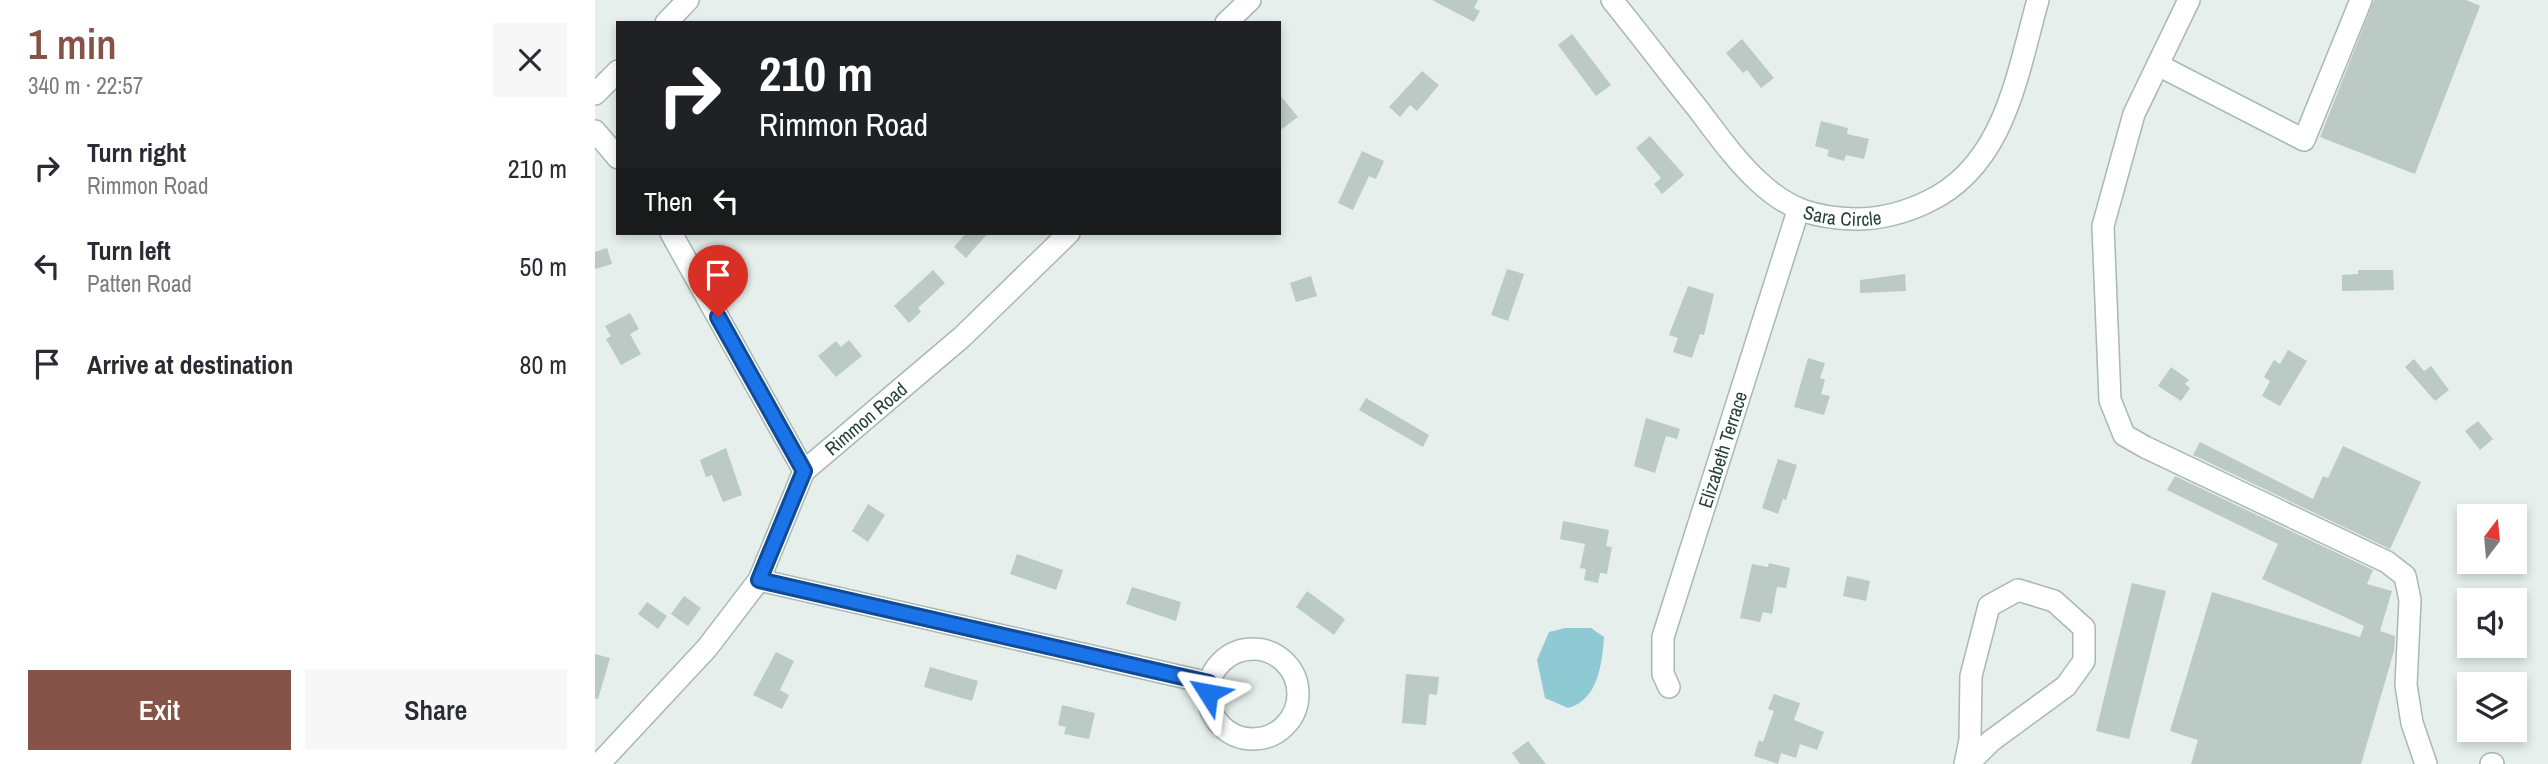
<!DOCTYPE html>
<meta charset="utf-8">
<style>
:root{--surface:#fff;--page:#f7f7f7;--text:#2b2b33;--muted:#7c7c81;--accent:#855347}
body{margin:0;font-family:"Archivo Narrow",sans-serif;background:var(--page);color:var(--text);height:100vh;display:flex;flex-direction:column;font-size:26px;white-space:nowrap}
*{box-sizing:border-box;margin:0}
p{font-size:23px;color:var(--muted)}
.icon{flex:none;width:38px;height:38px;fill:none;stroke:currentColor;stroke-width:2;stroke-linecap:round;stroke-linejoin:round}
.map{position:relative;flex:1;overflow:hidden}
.side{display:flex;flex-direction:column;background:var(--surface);width:595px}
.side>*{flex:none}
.banner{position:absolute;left:21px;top:21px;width:665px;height:214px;border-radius:0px;box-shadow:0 4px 10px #0003;background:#202124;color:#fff;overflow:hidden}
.needle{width:46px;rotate:16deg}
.buttons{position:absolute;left:1862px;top:504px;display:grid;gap:14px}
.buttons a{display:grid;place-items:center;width:70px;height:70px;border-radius:0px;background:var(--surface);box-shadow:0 4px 10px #0003;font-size:35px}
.pin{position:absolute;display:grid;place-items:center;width:60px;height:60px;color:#fff;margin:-72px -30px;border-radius:50% 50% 50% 0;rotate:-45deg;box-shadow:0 0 7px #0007}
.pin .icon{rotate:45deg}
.me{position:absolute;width:77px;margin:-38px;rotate:304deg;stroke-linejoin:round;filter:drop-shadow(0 0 5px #0008)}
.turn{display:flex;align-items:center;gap:24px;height:147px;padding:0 28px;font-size:32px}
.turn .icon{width:91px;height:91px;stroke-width:2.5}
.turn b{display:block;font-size:49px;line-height:60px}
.then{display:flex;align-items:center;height:66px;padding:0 28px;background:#0003;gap:14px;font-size:26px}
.round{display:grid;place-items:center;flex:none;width:74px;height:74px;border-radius:0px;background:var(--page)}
.summary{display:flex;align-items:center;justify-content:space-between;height:119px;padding:0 28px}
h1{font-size:42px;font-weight:600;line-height:52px;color:var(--accent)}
.cta{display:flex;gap:14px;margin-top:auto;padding:14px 28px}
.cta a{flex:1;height:80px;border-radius:0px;background:var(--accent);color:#fff;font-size:28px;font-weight:600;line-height:80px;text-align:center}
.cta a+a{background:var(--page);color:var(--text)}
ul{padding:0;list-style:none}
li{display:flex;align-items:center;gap:21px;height:98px;padding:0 28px}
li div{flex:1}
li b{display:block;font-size:26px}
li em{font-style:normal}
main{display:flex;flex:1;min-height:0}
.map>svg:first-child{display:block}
.water{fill:#8ec9d4}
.building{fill:#bbcac4}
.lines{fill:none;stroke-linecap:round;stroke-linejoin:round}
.minor-casing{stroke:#a8b8b2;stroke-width:24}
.minor{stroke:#fff;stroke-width:21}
.route-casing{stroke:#114b97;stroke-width:18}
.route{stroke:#1a73e8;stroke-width:12}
.labels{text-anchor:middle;stroke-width:6;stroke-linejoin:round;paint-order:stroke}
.street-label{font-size:19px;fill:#24423a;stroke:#f7fbf9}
</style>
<main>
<section class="side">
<div class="summary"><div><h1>1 min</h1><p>340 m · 22:57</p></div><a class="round"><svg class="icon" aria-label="close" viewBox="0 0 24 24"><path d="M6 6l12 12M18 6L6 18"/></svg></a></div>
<ul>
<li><svg class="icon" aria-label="right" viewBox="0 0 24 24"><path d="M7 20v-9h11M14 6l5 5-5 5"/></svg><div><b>Turn right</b><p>Rimmon Road</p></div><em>210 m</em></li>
<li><svg class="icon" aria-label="left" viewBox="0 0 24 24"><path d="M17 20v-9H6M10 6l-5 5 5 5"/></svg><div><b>Turn left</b><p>Patten Road</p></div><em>50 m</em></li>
<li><svg class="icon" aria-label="arrive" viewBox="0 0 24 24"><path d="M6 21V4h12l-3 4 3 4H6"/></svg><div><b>Arrive at destination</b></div><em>80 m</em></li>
</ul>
<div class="cta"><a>Exit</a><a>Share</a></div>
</section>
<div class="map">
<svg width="1953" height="764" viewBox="0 0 1953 764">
<rect width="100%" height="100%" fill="#e6efeb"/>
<path class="water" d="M970 628H996L1009 637C1007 664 1003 700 973 708L950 698 942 660 954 632Z"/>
<path class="building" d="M837 0H883L879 8 885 11 879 22Z
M1779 0H1871L1885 6 1820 174 1725 137Z
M977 34 1016 85 1001 96 963 45Z
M1147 39 1179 78 1166 88 1152 70 1148 73 1131 53Z
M827 71 844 85 822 111 815 105 805 117 794 107Z
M684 94 703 117 684 131Z
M1226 121 1253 128 1252 134 1274 139 1269 159 1251 155 1249 161 1232 156 1234 150 1220 146Z
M1055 136 1089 175 1067 194 1059 184 1066 178 1041 148Z
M767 151 789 161 781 179 774 176 758 210 743 203Z
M371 233H393L371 258 359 247Z
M12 248 17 264 0 269V252Z
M912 269 929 274 913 321 896 315Z
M338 270 350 283 323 308 326 312 314 323 299 306Z
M1763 270H1798L1799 290 1747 291V275L1763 274Z
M1310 274 1311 291 1265 293V280Z
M716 276 722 296 701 302 695 283Z
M1093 286 1119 294 1109 335 1105 334 1097 358 1078 352 1083 338 1074 335Z
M35 313 44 329 35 334 46 354 26 365 11 339 16 336 10 326Z
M254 340 267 356 241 377 223 356 241 341 246 347Z
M1693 350 1712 361 1685 406 1667 396 1675 381 1669 377 1679 360 1685 364Z
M1213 358 1230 363 1225 378 1230 380 1226 394 1235 396 1229 415 1199 407Z
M1819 359 1829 371 1836 366 1854 390 1840 401 1810 367Z
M1576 367 1594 380 1590 384 1595 388 1586 401 1563 386Z
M771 398 834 435 828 447 764 410Z
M1051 418 1085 429 1082 439 1071 436 1060 473 1039 466Z
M1883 421 1898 439 1885 450 1870 431Z
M1605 442 1718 499 1728 476 1733 478 1748 446 1826 482 1795 549 1598 455Z
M131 448 147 495 128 502 117 475 111 477 105 460Z
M1183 459 1202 465 1191 500 1188 499 1183 514 1167 508Z
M1580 476 1778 570 1772 584 1797 591 1785 631 1800 636 1799 651 1766 764H1596L1603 740 1575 731 1617 592 1765 637 1769 626 1667 579 1683 544 1572 490Z
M273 504 290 515 273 542 257 531Z
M968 521 1014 530 1011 546 1017 547 1012 574 1005 573 1003 583 989 580 991 569 985 568 990 544 965 539Z
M422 554 468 570 461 590 415 574Z
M1174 563 1195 568 1191 588 1182 587 1177 614 1168 612 1165 622 1145 618 1157 564 1173 567Z
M1252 576 1275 581 1271 601 1248 596Z
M1537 583 1571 591 1534 739 1501 731Z
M537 587 586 602 581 621 531 604Z
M712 591 750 619 739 635 701 607Z
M89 596 106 608 93 626 76 614Z
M52 602 72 616 63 629 43 614Z
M181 652 199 661 185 690 194 695 187 709 158 695Z
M0 654 15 658 3 699H0Z
M335 667 383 681 377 701 329 687Z
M811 674 844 677 842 695 834 694 831 725 807 723Z
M1179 694 1205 703 1199 720 1229 732 1222 750 1205 744 1201 758 1186 753 1183 764 1159 756 1164 740 1168 742 1179 711 1173 709Z
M467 705 500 713 494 739 469 734 471 727 463 725Z
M933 741 951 764H925L917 753Z"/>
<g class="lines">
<defs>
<g id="minor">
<path id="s1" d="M1017 0C1046 36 1074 73 1103 109 1122 134 1141 161 1164 182 1194 210 1220 218 1261 219 1286 219 1309 213 1332 202 1410 166 1422 74 1443 0"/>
<path d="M1594 0 1539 114 1508 226 1515 400 1529 435 1550 447 1792 562 1810 576 1815 600 1811 685 1817 723 1831 764"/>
<path d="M71 23 93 0"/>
<path d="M631 23 655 0"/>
<path d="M1565 66 1709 140 1766 0"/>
<path d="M0 94 23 71"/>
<path d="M0 131 23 158"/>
<path d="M76 233 209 471"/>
<path d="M164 580 614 683"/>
<circle cx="658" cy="694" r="45"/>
<path id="s2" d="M1074 687 1068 674V637L1203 211"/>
<path id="s3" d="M4 764 112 648 164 580 209 471 367 337 474 233"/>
<path d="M1370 764 1375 740 1376 676 1394 606 1423 590 1459 601 1489 628V661L1471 686 1396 741 1373 764"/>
<path d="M1896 764H1898"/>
</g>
</defs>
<use href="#minor" class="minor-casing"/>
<use href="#minor" class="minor"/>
</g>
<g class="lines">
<defs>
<path id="route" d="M123 317 209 471 164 580 614 683 613 693"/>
</defs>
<use href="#route" class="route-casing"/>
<use href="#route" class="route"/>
</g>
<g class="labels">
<g class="street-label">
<text dy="7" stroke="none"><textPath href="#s1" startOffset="327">Sara Circle</textPath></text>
<text dy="7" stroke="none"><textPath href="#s3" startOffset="443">Rimmon Road</textPath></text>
<text dy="7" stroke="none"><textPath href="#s2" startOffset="248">Elizabeth Terrace</textPath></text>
</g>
</g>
</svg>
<div class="buttons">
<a><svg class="needle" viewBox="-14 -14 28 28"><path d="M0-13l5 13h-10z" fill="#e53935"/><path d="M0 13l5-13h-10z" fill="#7c7c81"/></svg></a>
<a><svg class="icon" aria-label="sound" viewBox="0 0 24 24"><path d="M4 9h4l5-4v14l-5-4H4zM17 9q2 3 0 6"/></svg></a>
<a><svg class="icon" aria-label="layers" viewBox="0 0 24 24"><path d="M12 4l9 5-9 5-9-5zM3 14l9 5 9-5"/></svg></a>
</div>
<div class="pin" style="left:123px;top:317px;background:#d93025"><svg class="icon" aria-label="arrive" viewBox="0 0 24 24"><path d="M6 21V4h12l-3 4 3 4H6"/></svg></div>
<svg class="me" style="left:613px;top:693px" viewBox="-20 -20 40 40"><path d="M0-17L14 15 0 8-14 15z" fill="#1a73e8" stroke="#fff" stroke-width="4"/></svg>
<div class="banner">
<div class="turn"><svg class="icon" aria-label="right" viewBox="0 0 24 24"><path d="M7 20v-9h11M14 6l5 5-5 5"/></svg><div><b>210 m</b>Rimmon Road</div></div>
<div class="then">Then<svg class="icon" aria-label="left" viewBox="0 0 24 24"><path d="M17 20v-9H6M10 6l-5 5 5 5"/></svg></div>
</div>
</div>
</main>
